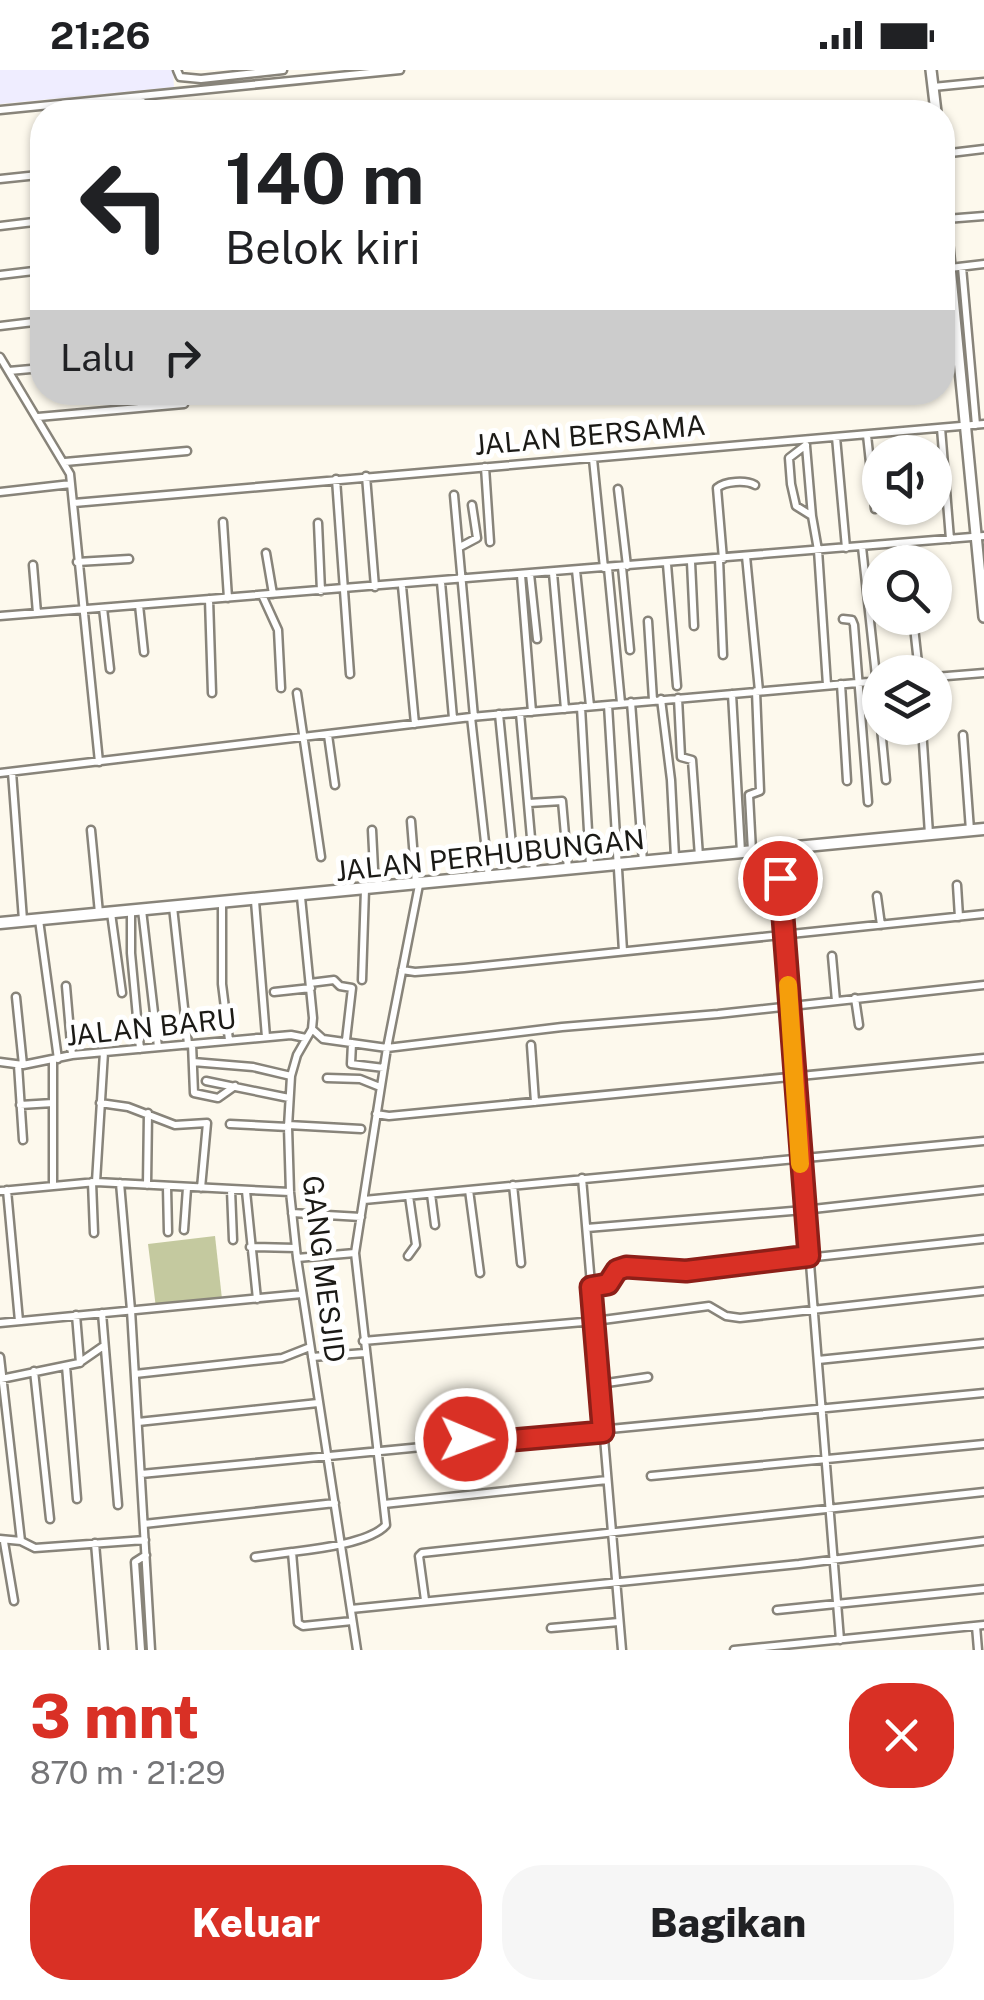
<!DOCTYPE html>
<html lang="id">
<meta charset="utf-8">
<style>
:root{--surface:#fff;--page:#f6f6f6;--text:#202124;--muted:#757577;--accent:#d93025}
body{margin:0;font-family:"Public Sans",sans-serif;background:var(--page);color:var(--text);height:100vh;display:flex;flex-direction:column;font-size:38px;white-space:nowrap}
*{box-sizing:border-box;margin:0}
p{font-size:32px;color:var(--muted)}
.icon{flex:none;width:55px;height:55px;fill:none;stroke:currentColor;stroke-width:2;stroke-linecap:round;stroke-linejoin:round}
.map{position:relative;height:1580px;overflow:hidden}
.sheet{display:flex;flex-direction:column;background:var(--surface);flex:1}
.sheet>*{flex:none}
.banner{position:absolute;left:30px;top:30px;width:925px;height:305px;border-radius:40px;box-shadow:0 2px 8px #0004;background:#fff;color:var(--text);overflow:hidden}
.fabs{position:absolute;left:862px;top:365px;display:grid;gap:20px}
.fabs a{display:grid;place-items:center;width:90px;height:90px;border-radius:50%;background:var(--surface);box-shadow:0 2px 8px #0004;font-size:50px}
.pin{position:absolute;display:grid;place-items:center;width:85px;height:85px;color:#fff;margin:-42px;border:5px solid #fff;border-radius:50%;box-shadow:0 2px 10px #0007}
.me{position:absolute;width:110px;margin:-55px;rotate:91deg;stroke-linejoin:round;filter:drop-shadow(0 0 8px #0008)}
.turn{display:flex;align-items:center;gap:35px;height:210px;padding:0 30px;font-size:45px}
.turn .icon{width:130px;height:130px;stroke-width:2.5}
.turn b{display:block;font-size:70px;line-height:85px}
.then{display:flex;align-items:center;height:95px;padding:0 30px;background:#0003;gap:20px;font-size:38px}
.round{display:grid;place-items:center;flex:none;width:105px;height:105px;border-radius:40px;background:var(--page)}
.headline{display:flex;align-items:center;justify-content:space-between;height:170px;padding:0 30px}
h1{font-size:60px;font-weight:800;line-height:75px;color:var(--accent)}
.primary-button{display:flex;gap:20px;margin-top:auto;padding:20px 30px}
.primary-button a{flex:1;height:115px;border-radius:40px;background:var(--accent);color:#fff;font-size:40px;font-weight:800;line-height:115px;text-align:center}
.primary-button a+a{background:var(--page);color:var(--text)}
.status{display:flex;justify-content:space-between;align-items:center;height:70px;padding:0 50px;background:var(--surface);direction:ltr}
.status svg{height:28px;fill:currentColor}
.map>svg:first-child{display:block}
.industrial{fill:#efedff}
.green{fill:#c4c99f}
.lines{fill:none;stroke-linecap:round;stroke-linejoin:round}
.minor-casing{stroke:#88847a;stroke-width:11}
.tertiary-casing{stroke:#88847a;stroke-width:14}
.secondary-casing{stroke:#88847a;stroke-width:15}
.minor{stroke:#fff;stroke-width:6}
.tertiary{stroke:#fff;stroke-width:9}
.secondary{stroke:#fff;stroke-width:10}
.route-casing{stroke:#8d1f18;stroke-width:25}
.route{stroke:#d93025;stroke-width:18}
.slow{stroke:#f59e0b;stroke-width:18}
.labels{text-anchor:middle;stroke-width:10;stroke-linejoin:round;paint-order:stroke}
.street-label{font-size:28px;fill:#1b1a16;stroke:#fff}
</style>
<div class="status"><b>21:26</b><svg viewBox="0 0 49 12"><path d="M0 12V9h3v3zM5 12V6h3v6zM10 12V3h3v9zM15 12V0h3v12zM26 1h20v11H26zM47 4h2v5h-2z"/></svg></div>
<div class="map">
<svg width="984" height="1580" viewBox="0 0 984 1580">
<rect width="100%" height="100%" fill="#fdf9ed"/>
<path class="industrial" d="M0 0H173L174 17 0 34Z"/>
<path class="green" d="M215 1166 222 1229 156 1238 148 1174Z"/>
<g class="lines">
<defs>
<path id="minor" d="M177 0 180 7 201 9 283 0
M933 17 984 12
M141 26 143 42
M0 40 400 0
M942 84 984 79
M0 109 38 105
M946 149 984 146
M0 156 42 151
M962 197 976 355
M950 198 984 194
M0 205 42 200
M0 256 42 251
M0 287 70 404 99 692
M9 301 42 298
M38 347 184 334
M941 358 950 469
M867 365 875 439
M836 367 846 478
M806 375 789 388 791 414 796 436 812 446 818 480 827 615
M806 376 812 446
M593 389 604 498
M65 392 187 381
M485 397 490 472
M366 406 375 517
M336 409 350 604
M618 419 627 496
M0 422 71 414
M454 425 474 647
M74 433 984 354
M223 452 228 528
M318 453 321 521
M905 473 907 492
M460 477 477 468 472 435
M862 477 880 643
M266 483 273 524
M746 486 759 621
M719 489 723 585
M723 489 717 418C725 411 746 410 755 415
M77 492 129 489
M691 492 694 556
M667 494 677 616
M33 495 37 543
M622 497 630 580
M608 498 621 633
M576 500 590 636
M553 503 565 639
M530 504 537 569
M521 505 532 642
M441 512 453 648
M402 516 415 654
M262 525 278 560 281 618
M209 529 212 623
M139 535 144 582
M103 538 110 599
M0 546 984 466
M913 548 919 602
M843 549 852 550 854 555 868 732
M648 551 653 630
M935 607 984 603
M841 614 847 711
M297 623 321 787
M732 624 741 782
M678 628 681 687 692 690 699 786
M661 629 671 710 675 787
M631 632 643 792
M608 635 623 881
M581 637 590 796
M520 643 534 802
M499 644 515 805
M471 647 489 808
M881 658 886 710
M922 658 929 764
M328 665 335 715
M963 665 970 760
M12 702 23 850
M0 703 471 647 880 611
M529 733 562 731 568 799
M411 751 416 814
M91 760 99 843
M372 760 374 799 380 816
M777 779 840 1570
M752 781 749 725 760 721 756 621
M957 815 959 847
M877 826 881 855
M301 827 313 948 312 959 297 985 291 1006 288 1057 290 1122 297 1188 357 1580
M255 831 266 967
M222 834V914L229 970
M173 837 188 974
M142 840 158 977
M131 841V883L140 979
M111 843 122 923
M39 850 58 989
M832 886 836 931
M402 900 415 902 464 898 984 844
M362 910 365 819
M310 913 334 910 340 916 352 918 346 970
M66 916 72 985
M274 922 311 918
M16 927 23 995
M855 928 859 955
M312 959 323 969 387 978 562 957 718 944 984 915
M352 973 351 994 384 998
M192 974 194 1023 218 1028 235 1016
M531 975 535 1032
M0 992 23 995 72 985 291 965 306 968
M193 992 253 997 291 1006
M18 995 23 1070
M327 1008 360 1009 380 1017
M206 1011 289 1028
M100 1033 128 1037 175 1055 207 1053 201 1118
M20 1035 53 1033
M376 1044 389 1046 984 988
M230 1054 288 1057
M288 1055 361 1059
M582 1108 622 1580
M92 1112 94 1163
M96 1112 104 982
M120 1113 131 1240 151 1580
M53 1115V990
M147 1115 148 1043
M513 1115 521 1193
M167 1117 168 1162
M7 1120 19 1251
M231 1120 233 1170
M469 1120 480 1203
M0 1121 96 1112 290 1122
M246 1121 257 1229
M431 1124 435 1155
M364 1130 984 1071
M292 1143 361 1147
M587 1158 804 1140 984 1120
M184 1160 187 1118
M250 1177 296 1178
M408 1186 416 1175 409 1126
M297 1188 355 1183
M591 1217 608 1214 615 1201 623 1197 694 1200 984 1169
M102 1243 118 1435
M76 1245 80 1293
M0 1253 302 1224
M363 1271 595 1251 709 1236 726 1246 740 1248 984 1221
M0 1287 21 1471 35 1478 145 1470
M312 1287 365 1283
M818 1290 984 1273
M66 1296 77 1429
M34 1301 50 1449
M135 1304 282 1288 310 1277
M1 1309 79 1293 102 1277
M600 1314 648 1307
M465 1343 461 1354 467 1374
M138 1352 318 1333
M141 1404 984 1323
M651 1406 984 1374
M384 1434 607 1410
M144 1454 335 1433
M0 1469 21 1471
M4 1472 14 1531
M95 1473 104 1580
M255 1487 292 1482
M425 1530 419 1486 422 1483 984 1422
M351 1539 799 1494 984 1471
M777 1540 984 1519
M352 1551 303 1556 298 1553 292 1482C316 1479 370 1473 386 1455L355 1183 387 978 419 815
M976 1556 978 1580
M551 1558 619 1552
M141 1580 135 1492 146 1485
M734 1580 984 1555"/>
<path id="tertiary" d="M931 0 936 42
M942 114 984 547"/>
<path id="secondary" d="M0 853 984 759"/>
</defs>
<use href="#minor" class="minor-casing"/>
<use href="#tertiary" class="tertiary-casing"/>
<use href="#secondary" class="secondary-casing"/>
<use href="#minor" class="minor"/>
<use href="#tertiary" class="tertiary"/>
<use href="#secondary" class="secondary"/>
</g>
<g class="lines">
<defs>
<path id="route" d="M466 1369 467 1374 603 1362 591 1217 608 1214 617 1200 626 1197 686 1201 809 1186 780 808"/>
</defs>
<use href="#route" class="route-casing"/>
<use href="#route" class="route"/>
<path class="slow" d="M788 915 800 1094"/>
</g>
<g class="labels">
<g class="street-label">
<text transform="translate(590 365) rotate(-5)" y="10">JALAN BERSAMA</text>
<text transform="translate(490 785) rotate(-6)" y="10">JALAN PERHUBUNGAN</text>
<text transform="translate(151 957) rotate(-6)" y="10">JALAN BARU</text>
<text transform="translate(324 1199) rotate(83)" y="10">GANG MESJID</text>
</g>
</g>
</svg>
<div class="fabs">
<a><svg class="icon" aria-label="sound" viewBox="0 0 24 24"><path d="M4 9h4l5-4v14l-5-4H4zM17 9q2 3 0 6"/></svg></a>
<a><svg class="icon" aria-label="search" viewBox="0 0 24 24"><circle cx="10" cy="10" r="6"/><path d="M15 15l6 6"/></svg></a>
<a><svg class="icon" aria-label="layers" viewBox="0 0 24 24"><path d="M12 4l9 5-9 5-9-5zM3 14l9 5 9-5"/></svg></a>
</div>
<div class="pin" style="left:780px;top:808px;background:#d93025"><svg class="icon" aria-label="arrive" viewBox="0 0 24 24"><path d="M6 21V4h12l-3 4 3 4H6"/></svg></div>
<svg class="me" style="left:466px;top:1369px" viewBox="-20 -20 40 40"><circle r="17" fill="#d93025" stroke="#fff" stroke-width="3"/><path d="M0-11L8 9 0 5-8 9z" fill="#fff"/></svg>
<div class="banner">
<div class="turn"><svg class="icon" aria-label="left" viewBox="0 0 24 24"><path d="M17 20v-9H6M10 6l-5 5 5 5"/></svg><div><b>140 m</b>Belok kiri</div></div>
<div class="then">Lalu<svg class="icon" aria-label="right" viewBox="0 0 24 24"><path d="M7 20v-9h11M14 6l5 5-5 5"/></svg></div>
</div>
</div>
<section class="sheet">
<div class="headline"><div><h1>3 mnt</h1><p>870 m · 21:29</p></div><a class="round" style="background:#d93025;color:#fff"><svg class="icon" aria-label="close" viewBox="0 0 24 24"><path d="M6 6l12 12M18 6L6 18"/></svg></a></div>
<div class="primary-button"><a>Keluar</a><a>Bagikan</a></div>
</section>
